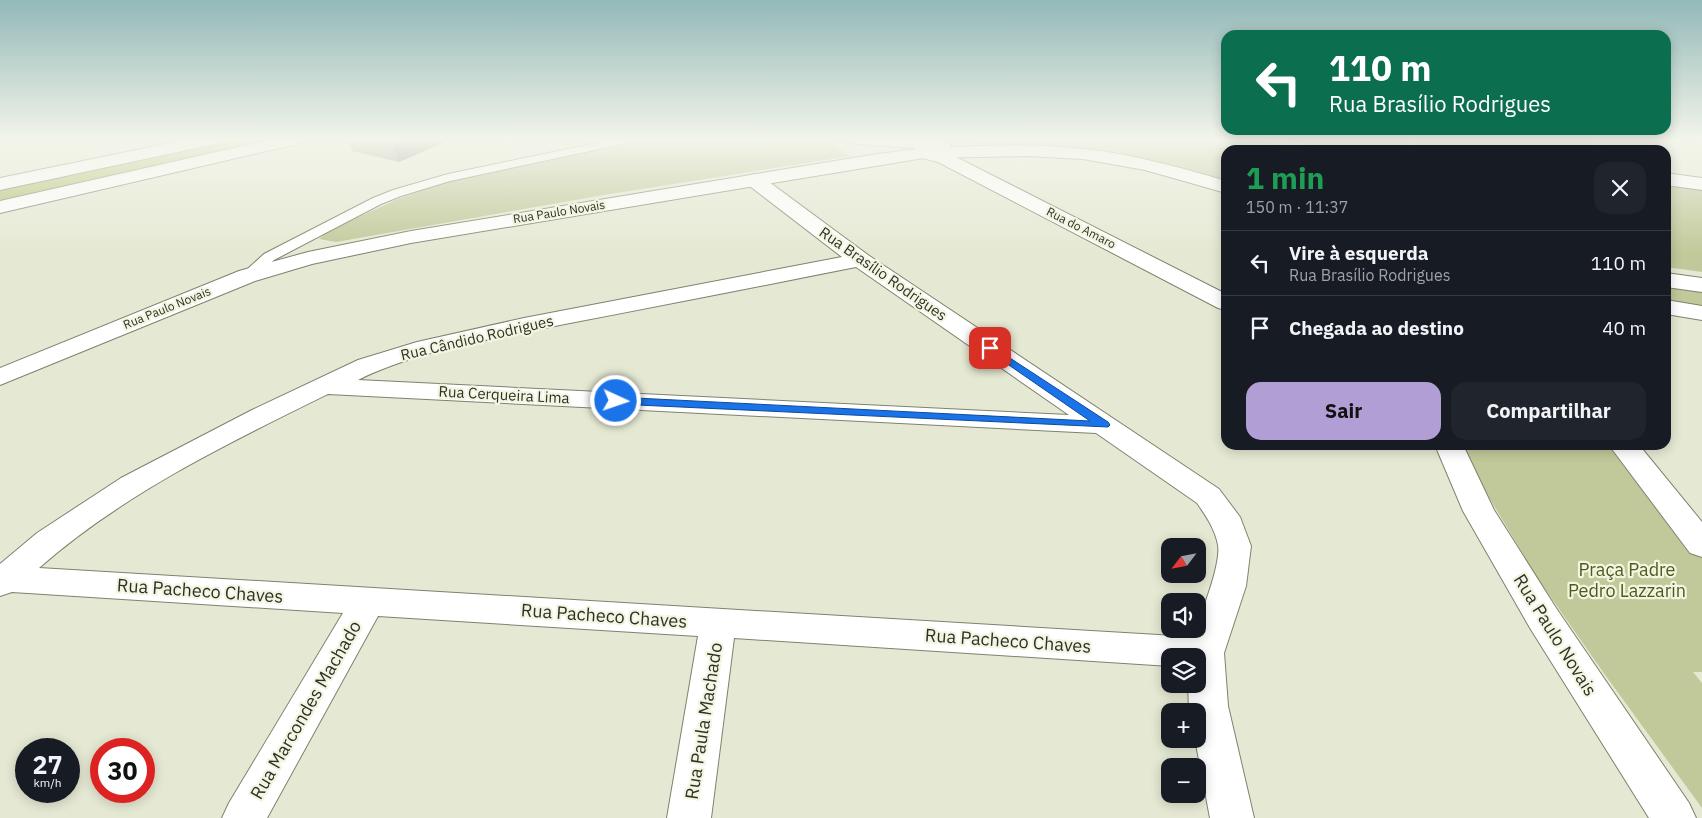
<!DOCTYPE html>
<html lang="pt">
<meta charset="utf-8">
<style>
:root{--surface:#171b24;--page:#20242c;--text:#f1f3f6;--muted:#9ea1a6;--line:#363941;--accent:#b19ed5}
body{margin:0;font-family:"IBM Plex Sans",sans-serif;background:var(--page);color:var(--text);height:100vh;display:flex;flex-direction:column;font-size:19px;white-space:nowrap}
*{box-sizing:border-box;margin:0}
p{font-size:16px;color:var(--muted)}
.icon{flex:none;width:28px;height:28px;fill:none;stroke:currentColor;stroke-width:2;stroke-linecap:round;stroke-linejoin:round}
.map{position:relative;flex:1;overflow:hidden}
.side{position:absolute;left:1221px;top:145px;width:450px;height:305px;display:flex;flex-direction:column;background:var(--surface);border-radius:15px;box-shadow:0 2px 12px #0003}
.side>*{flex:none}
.banner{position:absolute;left:1221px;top:30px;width:450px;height:105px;border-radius:15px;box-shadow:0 2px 12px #0003;background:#0b6e4f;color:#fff;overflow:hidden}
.needle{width:32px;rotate:238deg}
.fabs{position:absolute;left:1161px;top:538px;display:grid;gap:10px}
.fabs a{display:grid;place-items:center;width:45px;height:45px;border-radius:10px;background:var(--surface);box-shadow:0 2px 12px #0003;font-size:25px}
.speed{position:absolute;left:15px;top:738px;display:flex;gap:10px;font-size:25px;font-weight:700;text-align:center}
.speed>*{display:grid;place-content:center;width:65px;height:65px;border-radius:50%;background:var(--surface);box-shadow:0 2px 12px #0003;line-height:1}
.speed small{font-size:12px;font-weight:400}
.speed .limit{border:8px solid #d22;background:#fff;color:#111}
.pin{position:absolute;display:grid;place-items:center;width:42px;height:42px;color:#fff;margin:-21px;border-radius:10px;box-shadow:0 2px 8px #0006}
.me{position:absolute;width:55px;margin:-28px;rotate:93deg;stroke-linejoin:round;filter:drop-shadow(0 0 4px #0008)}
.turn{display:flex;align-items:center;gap:18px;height:105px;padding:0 25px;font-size:22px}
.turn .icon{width:65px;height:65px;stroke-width:2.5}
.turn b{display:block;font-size:35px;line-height:42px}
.round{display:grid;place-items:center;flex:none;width:52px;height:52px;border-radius:15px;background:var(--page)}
.headline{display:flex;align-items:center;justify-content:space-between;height:85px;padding:0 25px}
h1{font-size:30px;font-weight:700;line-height:38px;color:#1e9e55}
.primary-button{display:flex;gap:10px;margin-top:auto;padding:10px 25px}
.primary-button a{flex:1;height:58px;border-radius:15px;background:var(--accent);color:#111;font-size:20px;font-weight:700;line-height:58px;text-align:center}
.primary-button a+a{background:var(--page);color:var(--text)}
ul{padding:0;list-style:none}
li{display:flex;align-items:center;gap:15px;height:65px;padding:0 25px;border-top:1px solid var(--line)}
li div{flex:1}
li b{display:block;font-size:19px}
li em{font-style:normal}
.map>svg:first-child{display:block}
.green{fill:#c1c899}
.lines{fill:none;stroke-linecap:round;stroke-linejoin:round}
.river{fill:#b4c071;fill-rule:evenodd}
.lane-casing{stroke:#7e826e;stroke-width:2}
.street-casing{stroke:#7e826e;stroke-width:2}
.secondary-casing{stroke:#7e826e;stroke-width:2}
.primary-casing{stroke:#7e826e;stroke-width:2}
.lane{fill:#fff;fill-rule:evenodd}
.street{fill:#fff;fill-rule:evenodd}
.secondary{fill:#fff;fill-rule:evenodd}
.primary{fill:#fff;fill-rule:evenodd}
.wall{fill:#9da08f}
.shaded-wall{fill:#7f8274}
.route{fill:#1a73e8;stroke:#114b97}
.labels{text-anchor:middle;stroke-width:4.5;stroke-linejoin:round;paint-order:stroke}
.far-street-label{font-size:12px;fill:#2f3129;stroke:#f2f6e1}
.street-label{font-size:15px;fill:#2f3129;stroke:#f2f6e1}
.near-park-label{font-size:18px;fill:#51581f;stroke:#f2f6e1}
.near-street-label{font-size:18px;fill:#2f3129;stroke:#f2f6e1}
</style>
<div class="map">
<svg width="1702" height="818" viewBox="0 0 1702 818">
<rect width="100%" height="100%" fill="#e5e9d3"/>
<path class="green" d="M651 139H806L831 143 850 156 604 195 336 242 319 239 330 230 398 199 446 182Z
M944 139H1263L1288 150H1226V181L1137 158 1064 148 944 142Z
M1666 181 1702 187V272L1666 267Z
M1666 285 1702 291V307L1666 301Z
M1460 445H1611L1702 558V672H1693L1702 683V808L1603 672 1536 576 1466 459Z"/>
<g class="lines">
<path class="river" d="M213 139H276L272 146 260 149 0 206V184Z"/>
<defs>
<path id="lane" d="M616 139H637L632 142 450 181 401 196 381 204 274 260 252 279H242L240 276 264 254 373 198 393 190 448 174Z"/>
<path id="street" d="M1403 139H1419V150H1401Z
M1588 139H1604L1609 150H1591Z
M924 148 950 154 1226 294V310L1218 308 938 162 918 157 915 153 918 149Z
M1666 173 1702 178V190L1666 185Z
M754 174 761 176 868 255 1219 489 1240 517 1251 546 1246 586 1224 653 1228 706 1254 818H1210L1195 739H1198V711H1189L1188 684H1198V656H1170V666L734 638 711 818H667L698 636 378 616 267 818H222L229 803 343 613 12 592 0 596V564L37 533 121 478 252 410 358 360 417 342 524 318 842 257 747 184 745 180 747 176ZM856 267 1069 415 358 380C420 349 502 337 570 323 665 305 761 286 856 267ZM328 394 1096 433 1197 503C1206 516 1215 529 1218 545 1221 563 1204 606 1198 624V629H1196L1192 637 39 568C123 494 228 443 328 394Z
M1435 445H1463L1494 510 1556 608 1689 803 1696 818H1649L1530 628 1463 511Z
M1609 445H1639L1702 522V557L1690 553Z"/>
<path id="secondary" d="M924 148 930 149 933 153 930 157 411 243 312 264 255 281 0 385V368L239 271 308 252 411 231 871 155Z"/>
<path id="primary" d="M190 139H223L221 143 215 144 0 190V178Z
M274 139H305L303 143 297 144 0 213V201Z
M851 139H940L948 141 951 145 949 147C986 146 1024 144 1061 147 1117 150 1172 165 1226 181V193L1145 170 1083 159 1028 156 924 158 918 157 915 148 859 144 853 143Z
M1269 139C1282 139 1302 137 1311 150 1297 150 1277 152 1269 139Z
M1666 273 1702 278V292L1666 287Z
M1666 300 1702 306V320L1666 314Z"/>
</defs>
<use href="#lane" class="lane-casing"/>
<use href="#street" class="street-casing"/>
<use href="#secondary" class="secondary-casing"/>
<use href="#primary" class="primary-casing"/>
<use href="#lane" class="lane"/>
<use href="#street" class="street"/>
<use href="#secondary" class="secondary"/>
<use href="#primary" class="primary"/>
</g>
<path class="wall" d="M348 139H452L399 162 352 151Z"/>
<path class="shaded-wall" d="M392 139H452L399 162Z"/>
<linearGradient id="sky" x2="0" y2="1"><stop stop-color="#93b9b8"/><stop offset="0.55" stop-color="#f3f5eb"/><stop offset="1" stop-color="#f3f5eb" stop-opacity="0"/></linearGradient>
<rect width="1702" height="254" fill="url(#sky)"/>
<path class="route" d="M990 345 1108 422 1110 425 1108 427 616 404 610 401 616 397 1090 421 987 350 985 348 987 346Z"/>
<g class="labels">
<g class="far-street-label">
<text transform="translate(559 212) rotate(-9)" y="4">Rua Paulo Novais</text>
<text transform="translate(1081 228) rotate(27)" y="4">Rua do Amaro</text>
<text transform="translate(167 308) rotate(-22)" y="4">Rua Paulo Novais</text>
</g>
<g class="street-label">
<text transform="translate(883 274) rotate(35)" y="5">Rua Brasílio Rodrigues</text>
<text transform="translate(477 338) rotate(-13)" y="5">Rua Cândido Rodrigues</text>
<text transform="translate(504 395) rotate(3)" y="5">Rua Cerqueira Lima</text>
</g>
<g class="near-park-label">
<text x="1627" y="576">Praça Padre<tspan x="1627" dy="21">Pedro Lazzarin</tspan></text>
</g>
<g class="near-street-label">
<text transform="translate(200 591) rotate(4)" y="6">Rua Pacheco Chaves</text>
<text transform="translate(604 616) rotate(4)" y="6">Rua Pacheco Chaves</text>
<text transform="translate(1555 635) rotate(58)" y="6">Rua Paulo Novais</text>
<text transform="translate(1008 641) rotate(4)" y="6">Rua Pacheco Chaves</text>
<text transform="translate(306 710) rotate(-60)" y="6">Rua Marcondes Machado</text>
<text transform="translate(704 721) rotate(-81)" y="6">Rua Paula Machado</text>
</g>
</g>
</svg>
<div class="fabs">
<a><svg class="needle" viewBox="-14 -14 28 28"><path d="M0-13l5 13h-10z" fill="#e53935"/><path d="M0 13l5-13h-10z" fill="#9ea1a6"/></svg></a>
<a><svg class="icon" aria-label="sound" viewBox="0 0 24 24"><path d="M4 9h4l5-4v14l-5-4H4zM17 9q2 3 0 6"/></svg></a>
<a><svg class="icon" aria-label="layers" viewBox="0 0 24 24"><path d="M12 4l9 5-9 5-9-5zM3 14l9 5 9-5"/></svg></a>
<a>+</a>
<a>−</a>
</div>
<div class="speed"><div>27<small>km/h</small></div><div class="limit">30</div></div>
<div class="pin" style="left:990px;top:348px;background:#d93025"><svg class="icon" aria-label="arrive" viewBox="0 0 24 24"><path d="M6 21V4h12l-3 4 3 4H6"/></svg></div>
<svg class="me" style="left:616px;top:401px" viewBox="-20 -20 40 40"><circle r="17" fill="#1a73e8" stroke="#fff" stroke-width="3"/><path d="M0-11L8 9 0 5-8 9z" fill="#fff"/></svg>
<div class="banner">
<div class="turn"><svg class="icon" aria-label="left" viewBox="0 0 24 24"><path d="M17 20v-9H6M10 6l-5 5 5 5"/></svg><div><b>110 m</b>Rua Brasílio Rodrigues</div></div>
</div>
<section class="side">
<div class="headline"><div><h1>1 min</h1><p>150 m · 11:37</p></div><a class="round"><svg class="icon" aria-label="close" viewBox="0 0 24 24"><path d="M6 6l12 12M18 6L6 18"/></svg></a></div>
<ul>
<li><svg class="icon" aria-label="left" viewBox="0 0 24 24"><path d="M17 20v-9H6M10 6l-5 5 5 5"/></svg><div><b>Vire à esquerda</b><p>Rua Brasílio Rodrigues</p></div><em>110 m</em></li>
<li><svg class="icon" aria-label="arrive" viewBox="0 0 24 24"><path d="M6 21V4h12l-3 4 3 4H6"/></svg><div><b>Chegada ao destino</b></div><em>40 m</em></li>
</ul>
<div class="primary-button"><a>Sair</a><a>Compartilhar</a></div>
</section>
</div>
